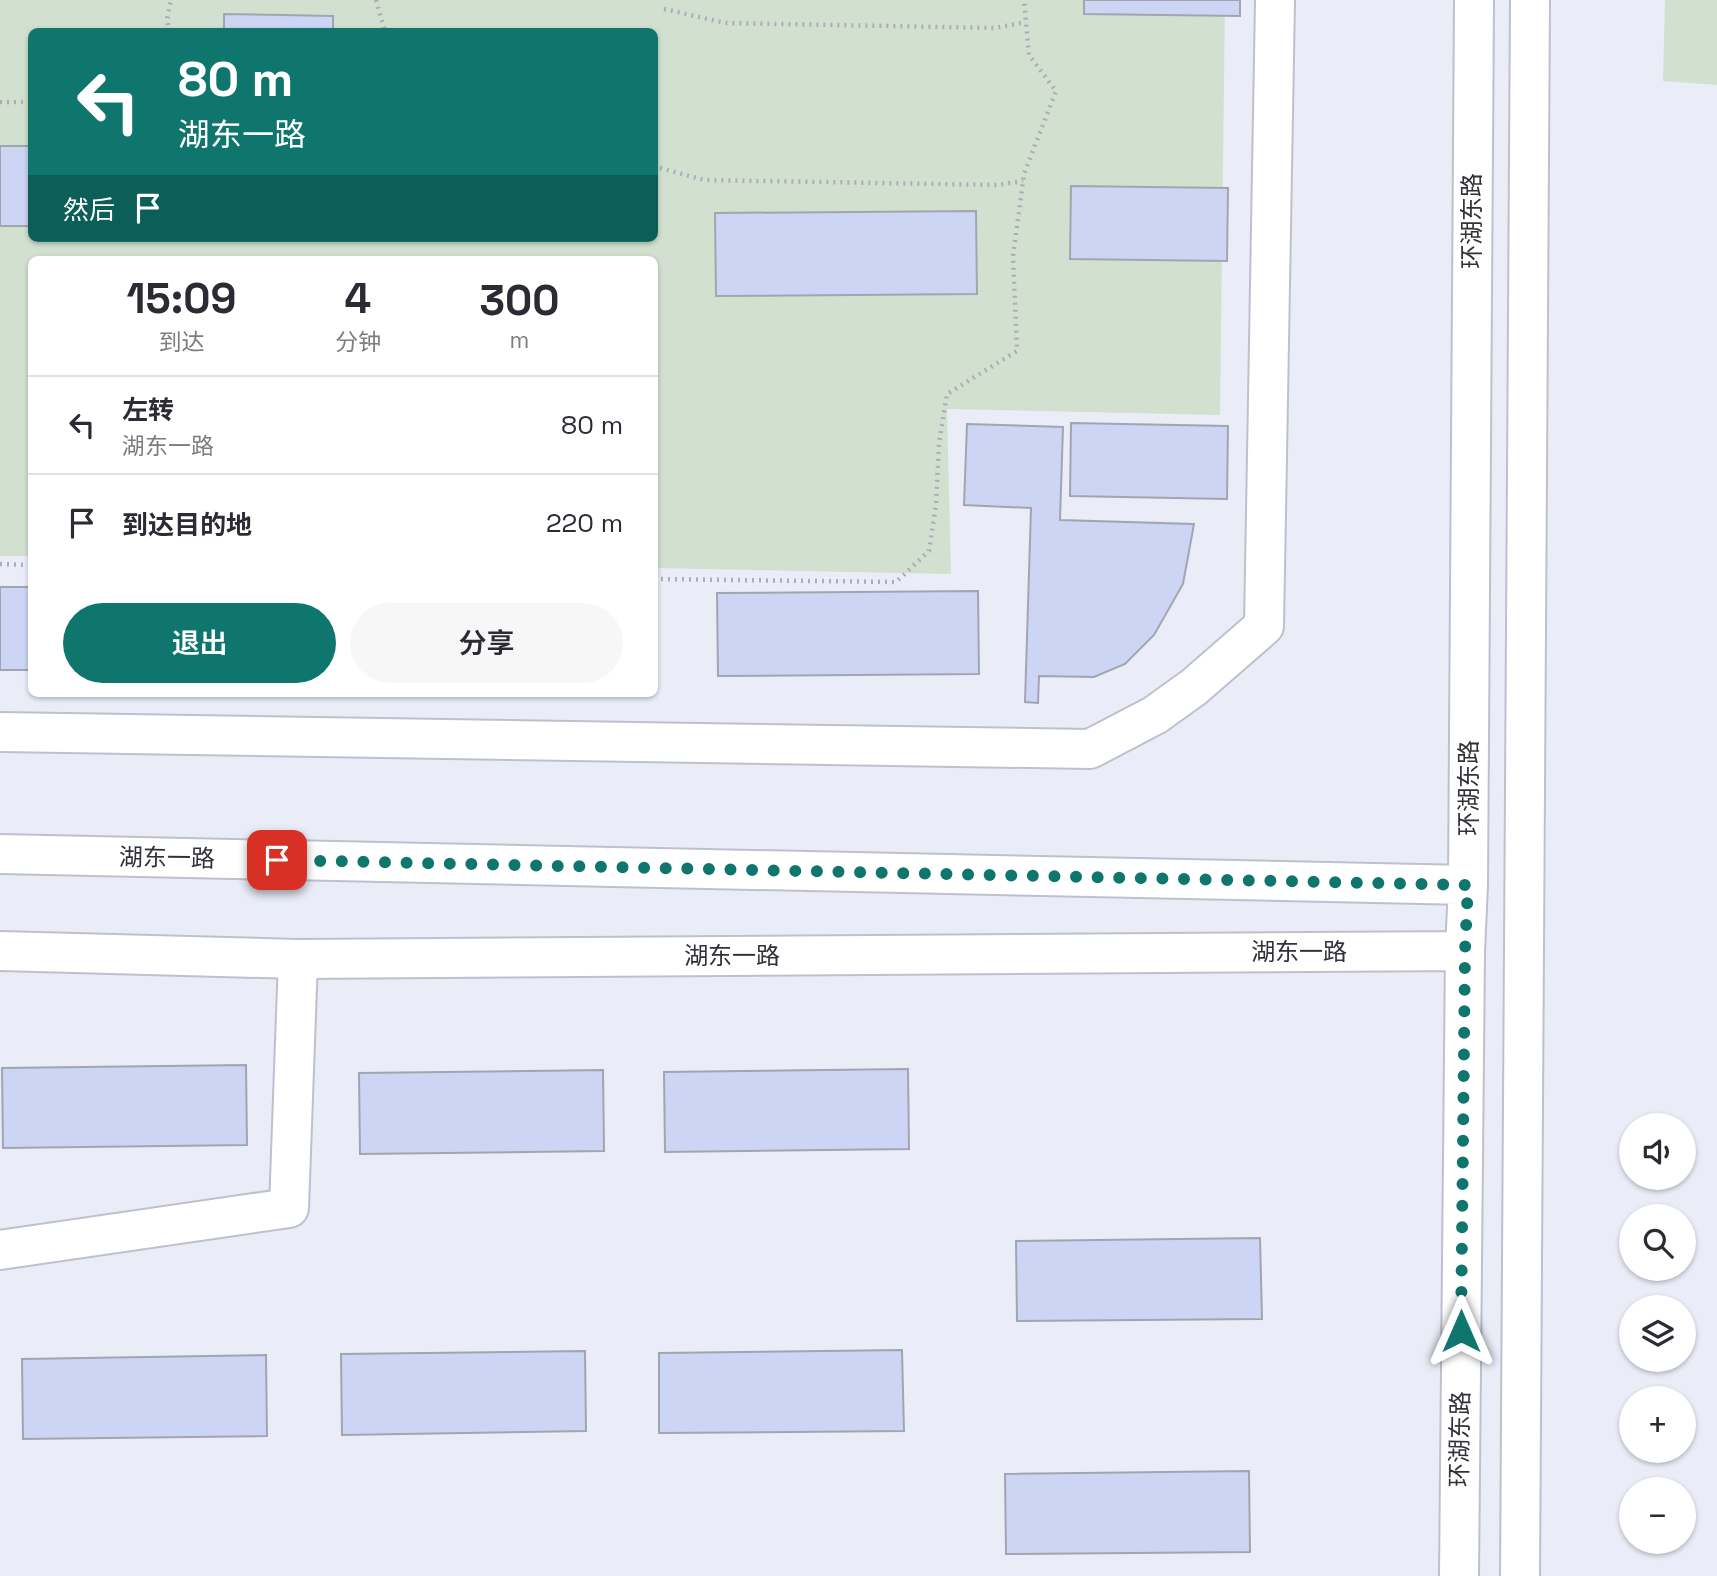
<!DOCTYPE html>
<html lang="zh">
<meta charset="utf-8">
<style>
:root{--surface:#fff;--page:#f7f7f7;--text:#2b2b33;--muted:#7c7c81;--line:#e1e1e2;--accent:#0f766e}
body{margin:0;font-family:"Space Grotesk","Noto Sans SC",sans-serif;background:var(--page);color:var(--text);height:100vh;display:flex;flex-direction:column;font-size:26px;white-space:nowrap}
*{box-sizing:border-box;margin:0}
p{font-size:23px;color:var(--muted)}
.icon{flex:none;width:38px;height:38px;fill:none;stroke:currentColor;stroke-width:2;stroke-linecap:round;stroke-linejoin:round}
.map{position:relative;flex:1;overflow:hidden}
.drawer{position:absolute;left:28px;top:256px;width:630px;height:441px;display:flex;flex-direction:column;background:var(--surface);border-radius:10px;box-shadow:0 2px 5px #0004}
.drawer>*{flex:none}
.hud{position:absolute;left:28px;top:28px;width:630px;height:214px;border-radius:10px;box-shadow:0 2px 5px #0004;background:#0f766e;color:#fff;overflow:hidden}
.tools{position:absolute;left:1619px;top:1113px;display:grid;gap:14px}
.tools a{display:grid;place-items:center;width:77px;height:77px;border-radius:50%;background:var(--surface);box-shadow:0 2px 5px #0004;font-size:35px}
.pin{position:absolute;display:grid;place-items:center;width:60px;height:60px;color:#fff;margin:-30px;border-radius:14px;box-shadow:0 4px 10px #0006}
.me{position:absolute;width:77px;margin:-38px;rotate:0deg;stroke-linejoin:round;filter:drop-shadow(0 0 5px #0008)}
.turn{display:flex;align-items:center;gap:24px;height:147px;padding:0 35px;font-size:32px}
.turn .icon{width:91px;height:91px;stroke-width:2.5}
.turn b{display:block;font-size:49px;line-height:60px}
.then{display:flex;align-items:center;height:66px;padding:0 35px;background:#0003;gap:14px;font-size:26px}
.eta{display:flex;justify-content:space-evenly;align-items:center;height:119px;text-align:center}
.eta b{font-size:42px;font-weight:600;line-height:49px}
.cta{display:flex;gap:14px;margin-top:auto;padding:14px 35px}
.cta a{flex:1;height:80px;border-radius:42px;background:var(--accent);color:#fff;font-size:28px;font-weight:600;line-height:80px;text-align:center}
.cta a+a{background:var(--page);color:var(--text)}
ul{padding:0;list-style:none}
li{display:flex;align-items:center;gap:21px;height:98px;padding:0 35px;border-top:2px solid var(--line)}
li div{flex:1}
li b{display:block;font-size:26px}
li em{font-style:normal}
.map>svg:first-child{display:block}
.green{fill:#d2e1cf;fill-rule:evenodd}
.building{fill:#ccd5f4;stroke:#a2a5af;stroke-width:2}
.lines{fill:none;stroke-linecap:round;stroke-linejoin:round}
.minor-casing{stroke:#bec1cc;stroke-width:42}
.major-casing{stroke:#bec1cc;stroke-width:42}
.path{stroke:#acaeb7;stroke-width:4.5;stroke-dasharray:2 5;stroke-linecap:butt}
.minor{stroke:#fff;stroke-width:38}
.major{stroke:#fff;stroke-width:38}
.route{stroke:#0f766e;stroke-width:12;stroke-dasharray:0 21.6}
.labels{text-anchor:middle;stroke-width:6;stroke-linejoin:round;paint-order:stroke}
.street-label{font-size:24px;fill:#313237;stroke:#fff}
</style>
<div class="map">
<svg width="1717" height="1576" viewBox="0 0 1717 1576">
<rect width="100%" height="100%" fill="#eaedf8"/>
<path class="green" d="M0 0H1225L1220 415 947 409 951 574 655 568 654 259H32L31 556H0ZM32 32H654V238H32Z
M1665 0H1717V85L1663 81Z"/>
<path class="building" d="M1084 0H1240V16L1084 14Z
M224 14 333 16V32H224Z
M0 146H32V226H0Z
M1071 186 1228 188 1227 261 1070 259Z
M976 211 977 294 716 296 715 213Z
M1071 423 1228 426 1227 499 1070 496Z
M967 424 1063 427 1060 520 1194 524 1183 584 1154 635 1125 664 1094 677 1039 676 1038 703 1025 702 1031 508 964 505Z
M0 587H32V670H0Z
M978 591 979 674 718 676 717 593Z
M246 1065 247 1145 3 1148 2 1068Z
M908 1069 909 1149 665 1152 664 1072Z
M603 1070 604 1151 360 1154 359 1073Z
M1260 1238 1262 1319 1017 1321 1016 1241Z
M902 1350 904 1431 659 1433V1353Z
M585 1351 586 1431 342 1435 341 1354Z
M266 1355 267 1436 23 1439 22 1359Z
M1249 1471 1250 1552 1006 1554 1005 1474Z"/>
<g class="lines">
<defs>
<path id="minor" d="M0 732 1090 749 1155 715 1194 687 1264 626 1275 0
M0 1250 289 1208 298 959"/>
<path id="major" d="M0 854 1468 885
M0 951 298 959 1465 951
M1459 1576 1465 951 1468 885 1474 0
M1520 1576 1530 0"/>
</defs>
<use href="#minor" class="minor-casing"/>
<use href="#major" class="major-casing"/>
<path class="path" d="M376 0 385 32
M664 9 725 23 995 28 1026 22
M169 32 167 19 171 0
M0 102H32
M654 112H658
M660 168 704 180 998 185 1023 181
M0 564 32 565
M654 579 896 582 929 551 936 505 939 443 947 394 1017 351 1013 256 1024 174 1056 91 1029 55 1024 0"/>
<use href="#minor" class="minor"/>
<use href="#major" class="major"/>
</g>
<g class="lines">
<path class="route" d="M277 860 1468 885 1465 951 1461 1331"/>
</g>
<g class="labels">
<g class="street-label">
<text transform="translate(1472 221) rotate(-90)" y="8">环湖东路</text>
<text transform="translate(1469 788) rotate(-90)" y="8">环湖东路</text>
<text transform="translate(167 858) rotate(1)" y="8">湖东一路</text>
<text x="1299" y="960">湖东一路</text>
<text x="732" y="964">湖东一路</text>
<text transform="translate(1460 1439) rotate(-89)" y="8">环湖东路</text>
</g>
</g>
</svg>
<div class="tools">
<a><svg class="icon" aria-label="sound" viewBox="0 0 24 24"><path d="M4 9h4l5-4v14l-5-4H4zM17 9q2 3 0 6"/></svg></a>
<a><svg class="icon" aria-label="search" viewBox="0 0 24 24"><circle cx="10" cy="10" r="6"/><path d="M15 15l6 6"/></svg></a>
<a><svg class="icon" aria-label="layers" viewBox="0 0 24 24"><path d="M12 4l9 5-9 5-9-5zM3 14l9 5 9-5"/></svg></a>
<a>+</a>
<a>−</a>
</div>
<div class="pin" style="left:277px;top:860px;background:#d93025"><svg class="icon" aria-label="arrive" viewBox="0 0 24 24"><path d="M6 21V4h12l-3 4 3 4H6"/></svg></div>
<svg class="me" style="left:1461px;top:1331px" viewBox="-20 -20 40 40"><path d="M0-17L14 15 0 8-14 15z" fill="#0f766e" stroke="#fff" stroke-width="4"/></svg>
<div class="hud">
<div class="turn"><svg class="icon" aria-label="left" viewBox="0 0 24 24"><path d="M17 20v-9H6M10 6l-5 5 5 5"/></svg><div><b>80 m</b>湖东一路</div></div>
<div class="then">然后<svg class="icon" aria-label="arrive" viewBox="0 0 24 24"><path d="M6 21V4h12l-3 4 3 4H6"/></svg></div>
</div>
<section class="drawer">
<div class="eta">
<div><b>15:09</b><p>到达</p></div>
<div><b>4</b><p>分钟</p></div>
<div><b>300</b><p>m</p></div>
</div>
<ul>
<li><svg class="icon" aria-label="left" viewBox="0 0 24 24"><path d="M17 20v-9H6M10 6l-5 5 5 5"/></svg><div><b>左转</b><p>湖东一路</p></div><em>80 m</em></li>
<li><svg class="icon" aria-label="arrive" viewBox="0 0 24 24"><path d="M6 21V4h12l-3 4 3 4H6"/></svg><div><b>到达目的地</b></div><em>220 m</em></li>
</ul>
<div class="cta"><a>退出</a><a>分享</a></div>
</section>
</div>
